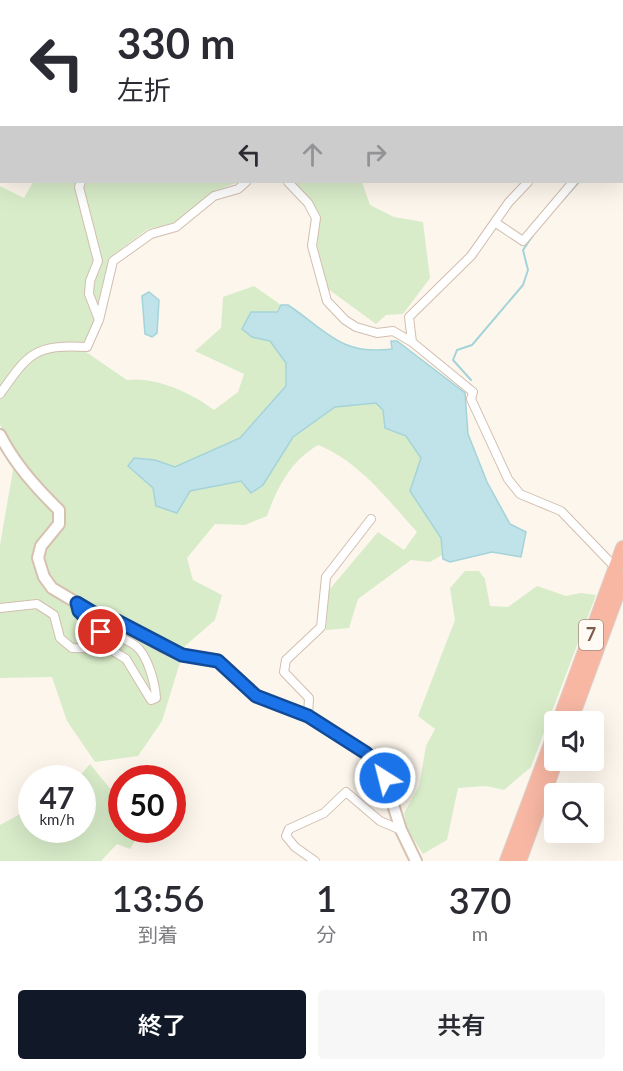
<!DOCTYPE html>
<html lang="ja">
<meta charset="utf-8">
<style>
:root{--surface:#fff;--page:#f7f7f7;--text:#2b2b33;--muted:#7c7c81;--accent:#111827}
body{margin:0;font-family:Lato,"Noto Sans JP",sans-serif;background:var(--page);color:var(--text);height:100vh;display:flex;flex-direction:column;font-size:22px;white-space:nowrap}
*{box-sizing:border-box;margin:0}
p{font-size:20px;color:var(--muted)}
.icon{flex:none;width:33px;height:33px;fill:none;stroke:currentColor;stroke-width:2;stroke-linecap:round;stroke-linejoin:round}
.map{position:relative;height:861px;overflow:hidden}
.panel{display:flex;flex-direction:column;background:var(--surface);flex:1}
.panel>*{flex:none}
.banner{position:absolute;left:0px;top:0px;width:624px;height:183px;box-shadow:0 6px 24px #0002;background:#fff;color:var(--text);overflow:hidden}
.controls{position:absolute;left:544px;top:711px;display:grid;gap:12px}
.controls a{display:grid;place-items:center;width:60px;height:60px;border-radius:6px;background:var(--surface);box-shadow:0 6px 24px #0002;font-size:30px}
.speed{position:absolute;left:18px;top:765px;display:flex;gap:12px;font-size:30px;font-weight:700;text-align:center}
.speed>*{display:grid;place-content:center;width:78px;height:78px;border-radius:50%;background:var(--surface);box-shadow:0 6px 24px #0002;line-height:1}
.speed small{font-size:15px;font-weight:400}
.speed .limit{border:9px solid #d22;background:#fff;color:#111}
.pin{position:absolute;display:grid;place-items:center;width:51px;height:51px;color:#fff;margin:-26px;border:3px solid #fff;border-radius:50%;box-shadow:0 2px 6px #0007}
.me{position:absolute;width:66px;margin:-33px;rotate:324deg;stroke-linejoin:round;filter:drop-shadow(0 0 4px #0008)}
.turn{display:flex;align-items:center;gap:21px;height:126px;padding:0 18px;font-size:27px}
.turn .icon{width:78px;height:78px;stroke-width:2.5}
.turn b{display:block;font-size:42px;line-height:51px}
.lanes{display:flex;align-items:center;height:57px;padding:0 18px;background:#0003;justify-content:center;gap:30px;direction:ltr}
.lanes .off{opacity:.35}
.eta{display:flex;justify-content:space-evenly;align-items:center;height:102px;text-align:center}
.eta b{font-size:36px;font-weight:600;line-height:42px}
.button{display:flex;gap:12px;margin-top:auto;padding:12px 18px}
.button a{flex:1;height:69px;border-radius:6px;background:var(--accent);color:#fff;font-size:24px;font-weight:600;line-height:69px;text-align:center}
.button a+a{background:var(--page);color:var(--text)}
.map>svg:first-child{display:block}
.green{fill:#d8ecc9}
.water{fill:#bfe3e8;stroke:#a5d3da;stroke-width:1.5}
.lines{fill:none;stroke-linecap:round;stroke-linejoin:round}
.stream{stroke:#a5d3da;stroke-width:2}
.river{stroke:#bfe3e8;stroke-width:14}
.minor-casing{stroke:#d1beb0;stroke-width:10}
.secondary-casing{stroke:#d6c0b0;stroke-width:14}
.motorway-casing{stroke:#dad1cd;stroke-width:16}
.minor{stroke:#fff;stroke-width:8}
.secondary{stroke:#fff;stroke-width:10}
.motorway{stroke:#f7b7a3;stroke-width:14}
.route-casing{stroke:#114b97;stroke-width:15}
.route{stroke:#1a73e8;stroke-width:10}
.labels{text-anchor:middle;stroke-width:4.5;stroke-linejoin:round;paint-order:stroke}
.shield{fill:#fffaf3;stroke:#a28b7f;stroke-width:1.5}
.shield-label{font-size:18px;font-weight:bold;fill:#7a5c4d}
</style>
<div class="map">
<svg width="623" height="861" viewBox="0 0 623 861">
<rect width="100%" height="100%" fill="#fdf6ec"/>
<path class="green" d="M33 182H239L214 191 175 223 148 229 109 258 94 320 83 350 127 380C155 376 192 393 214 410L238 392 244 374 195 351 221 328 223 297 254 286 281 305 252 337 269 340 286 363V386L240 438 175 467 155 460 128 466 153 488 190 491 241 481 251 492 263 485 293 437 335 407 376 403 383 410 385 428 406 436 421 458 410 491 441 538 442 555 430 562 411 560 358 599 349 628 326 630 329 590 378 532 404 550 417 532C389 501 359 461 318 445 290 462 278 486 267 516L245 525 215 524 187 558 193 580 222 595 215 620 185 646 162 721 138 756 95 762 67 721 52 677 0 678V545L14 464 0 424V186L24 198Z
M294 182H362L370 205 394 217 423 222 430 278 403 314 386 315 376 324 328 289 317 245 320 217 311 200Z
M465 571H479L485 579 490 606 508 607 537 586 566 596 581 593 596 595 531 767 504 790 486 786 458 788 447 840 423 854 407 829 404 813 419 786 426 746 435 729 418 716 455 620 450 588Z
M90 764 121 802 122 830H142L130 849 117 844 101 861H0V825L31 808 32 830H82V778H78Z"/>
<path class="water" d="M149 292 159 300 157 333 152 337 145 334 142 296Z
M281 305H288C326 330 340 356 392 349L391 341H397L465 393 468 434 487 482 510 524 526 532 521 557 492 552 450 562 443 559 441 538 410 491 421 458 406 436 385 428 383 410 376 403 335 407 293 437 263 485 251 493 241 481 190 491 177 513 156 506 153 488 128 466 134 458 155 460 175 467 240 438 286 386V363L270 341 252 337 242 329 251 312H277Z"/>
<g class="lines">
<path class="stream" d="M622 87H623
M622 113 623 112
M561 202 579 182
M471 380 453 360 457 350 472 345 523 285 528 270 523 250 536 231"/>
<path class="river" d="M162 2 164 0"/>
<defs>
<path id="minor" d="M153 2 155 0
M499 2 500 0
M622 5 623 4
M622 99 623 98
M81 182 79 187 98 261 90 281 89 294 99 320
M288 182 308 203 316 218 312 246 327 301 345 320 356 327 377 333 393 331 412 342 473 392 471 399 508 479 520 494 561 511 611 563
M496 223 523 241 573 182
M412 342 409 317 471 256 509 202 528 182
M0 394C28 354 34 344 87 347L99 320 113 261 151 234 176 227 214 196 238 189 246 182
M0 608 37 604 54 615 60 638 72 648 110 649 126 659 151 700 156 698C155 683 148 656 136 646 116 631 83 632 77 603
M308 716 309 698 284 672 286 660 321 627 326 577 371 519
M315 861 295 847 286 836 289 829 324 813 346 792 380 821 401 830"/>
<path id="secondary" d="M0 435C14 463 36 488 59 510V524L41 546 38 558 44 577 52 588 97 615 117 621 162 646 182 655 218 661 256 696 308 716 365 753 375 762 385 779 401 830 416 861"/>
<path id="motorway" d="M559 722 623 548
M570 722 623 578
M507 861 555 733
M519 861 556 760"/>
</defs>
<use href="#minor" class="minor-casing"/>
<use href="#secondary" class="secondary-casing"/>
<use href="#motorway" class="motorway-casing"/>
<use href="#minor" class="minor"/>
<use href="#secondary" class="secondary"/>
<use href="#motorway" class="motorway"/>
</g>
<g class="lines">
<defs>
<path id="route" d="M101 632 79 611 77 603 97 615 117 621 182 655 218 661 256 696 308 716 366 753 375 762 385 778"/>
</defs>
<use href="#route" class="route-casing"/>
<use href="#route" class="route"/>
</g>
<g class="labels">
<rect class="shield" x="579" y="620" width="24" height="30" rx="4.5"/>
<g class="shield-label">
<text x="591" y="641">7</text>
</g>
</g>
</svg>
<div class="controls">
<a><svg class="icon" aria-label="sound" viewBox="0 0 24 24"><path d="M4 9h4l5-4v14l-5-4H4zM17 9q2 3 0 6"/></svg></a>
<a><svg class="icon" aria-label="search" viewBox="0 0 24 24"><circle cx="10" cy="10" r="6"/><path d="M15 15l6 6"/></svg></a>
</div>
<div class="speed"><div>47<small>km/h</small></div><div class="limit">50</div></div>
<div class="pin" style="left:101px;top:632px;background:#d93025"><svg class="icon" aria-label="arrive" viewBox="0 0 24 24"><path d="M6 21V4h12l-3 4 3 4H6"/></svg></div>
<svg class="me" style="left:385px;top:778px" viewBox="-20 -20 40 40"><circle r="17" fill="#1a73e8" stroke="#fff" stroke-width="3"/><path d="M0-11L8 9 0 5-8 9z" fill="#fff"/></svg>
<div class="banner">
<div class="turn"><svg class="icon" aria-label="left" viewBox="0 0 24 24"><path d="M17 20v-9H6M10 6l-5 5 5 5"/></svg><div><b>330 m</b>左折</div></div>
<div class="lanes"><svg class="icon" aria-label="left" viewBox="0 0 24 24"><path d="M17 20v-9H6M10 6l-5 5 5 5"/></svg><svg class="icon off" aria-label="ahead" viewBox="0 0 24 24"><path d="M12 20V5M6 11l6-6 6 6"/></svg><svg class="icon off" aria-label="right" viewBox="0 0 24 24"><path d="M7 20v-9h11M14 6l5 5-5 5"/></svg></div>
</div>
</div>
<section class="panel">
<div class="eta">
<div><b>13:56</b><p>到着</p></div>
<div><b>1</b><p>分</p></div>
<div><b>370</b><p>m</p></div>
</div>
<div class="button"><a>終了</a><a>共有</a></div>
</section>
